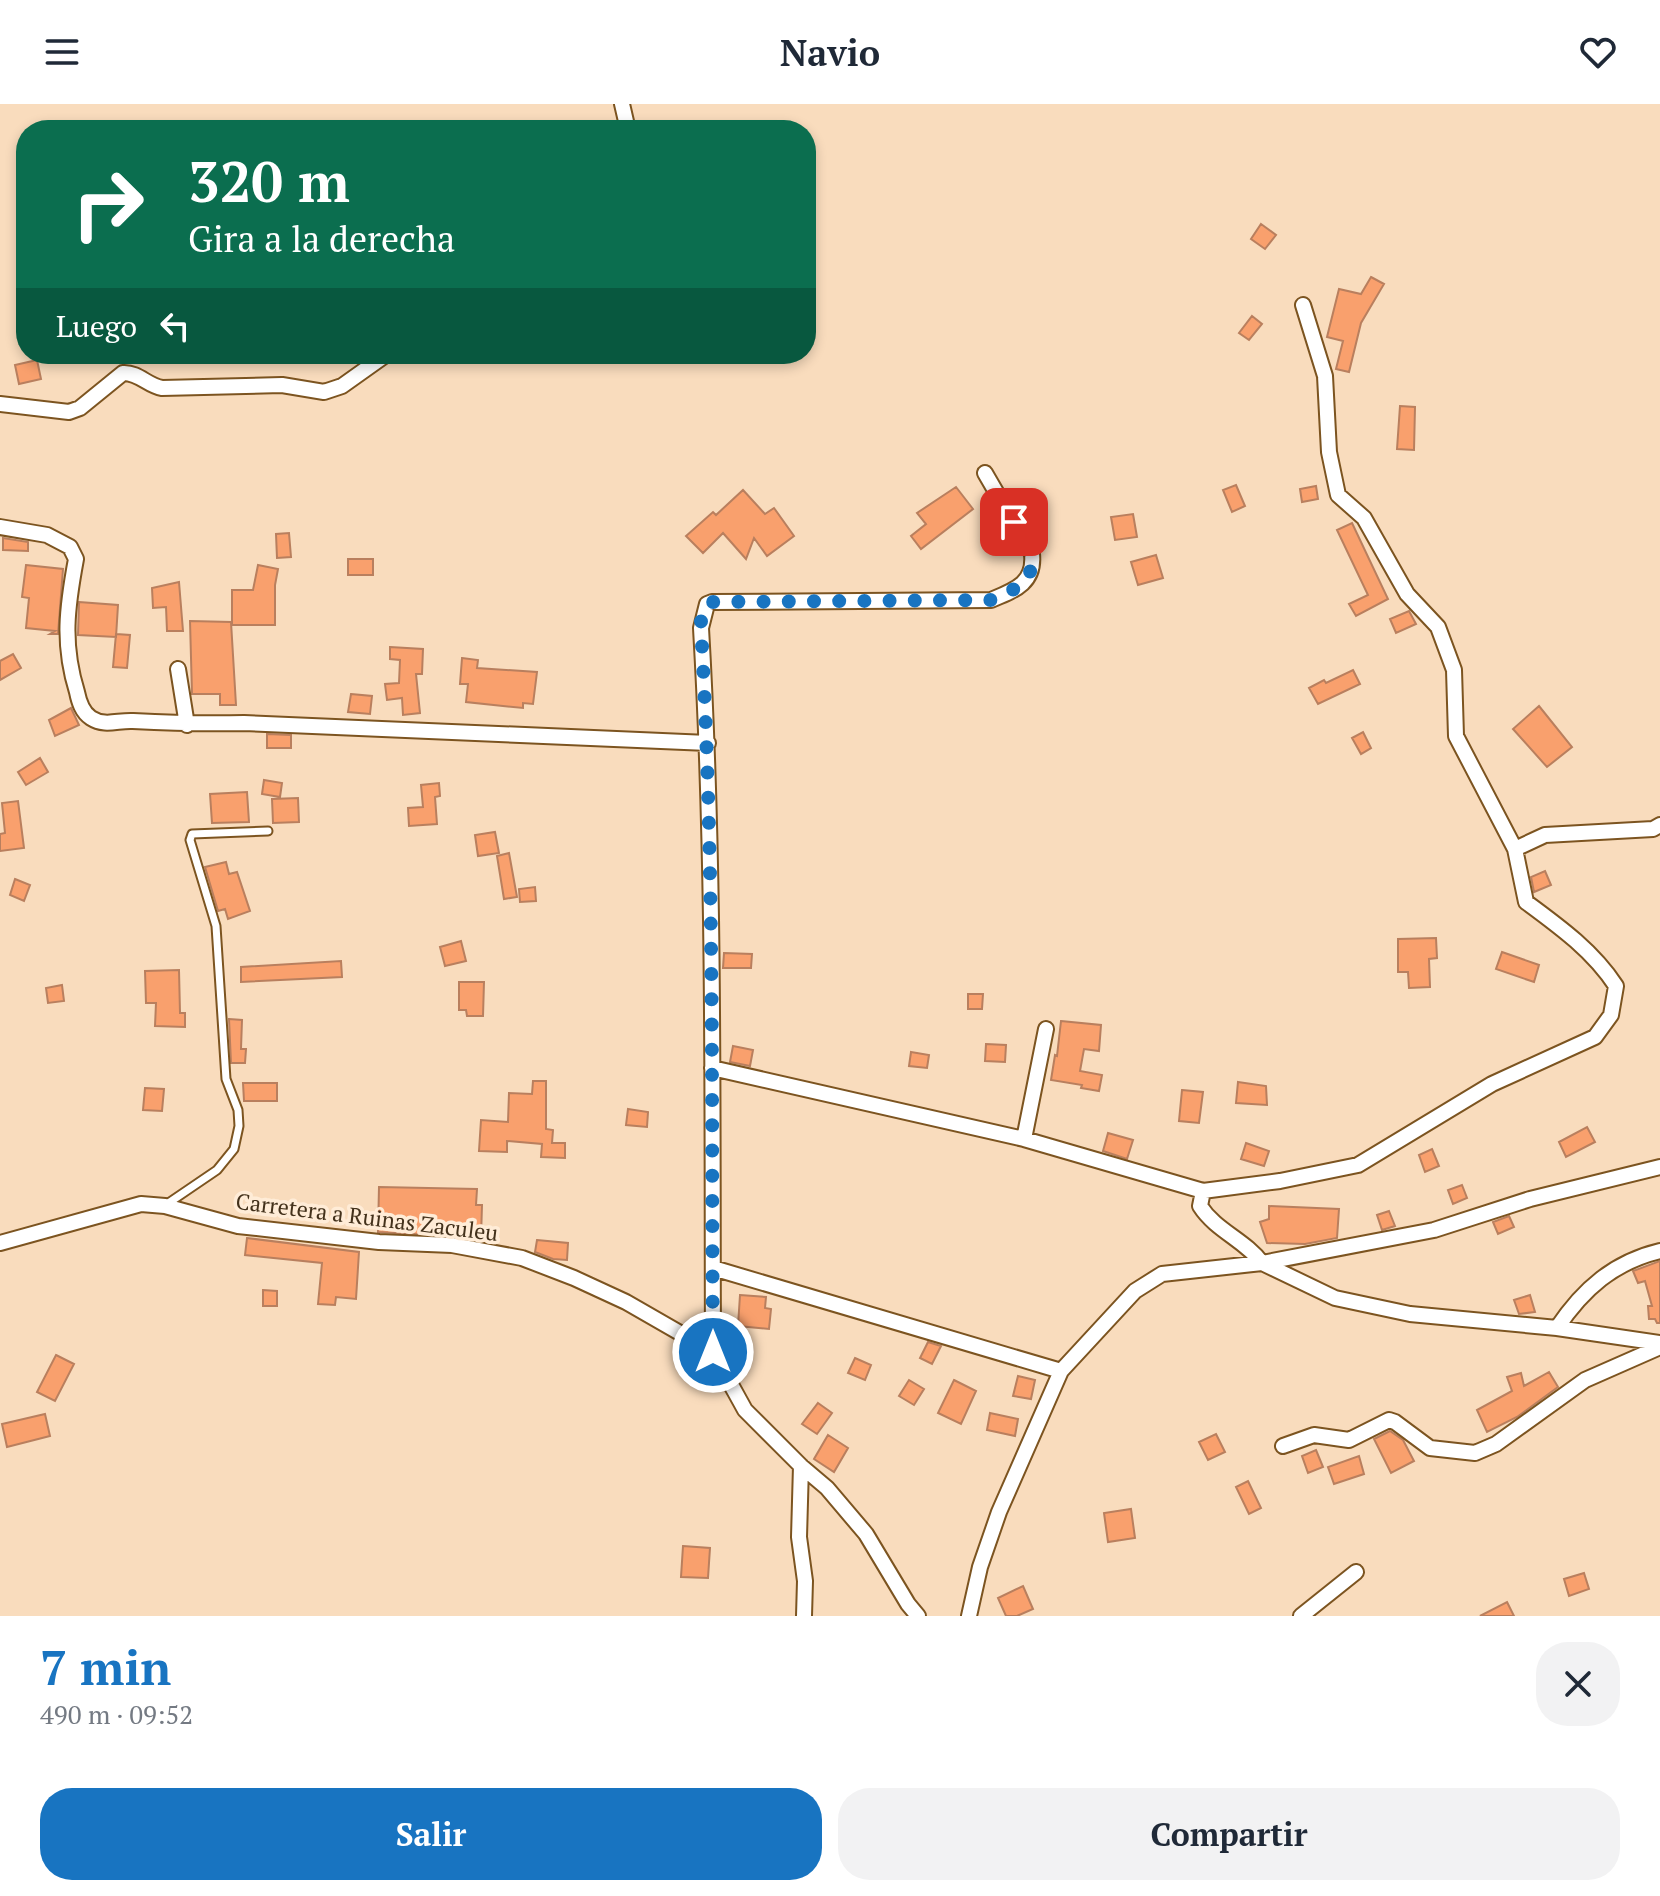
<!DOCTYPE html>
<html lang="es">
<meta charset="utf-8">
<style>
:root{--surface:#fff;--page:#f2f2f3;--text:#1f2937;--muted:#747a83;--accent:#1874c1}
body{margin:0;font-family:"PT Serif",serif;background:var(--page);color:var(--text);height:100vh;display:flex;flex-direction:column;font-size:30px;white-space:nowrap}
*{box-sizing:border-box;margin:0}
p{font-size:26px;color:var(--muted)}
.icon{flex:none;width:44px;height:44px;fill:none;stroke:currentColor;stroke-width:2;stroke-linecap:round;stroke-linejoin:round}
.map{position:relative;height:1512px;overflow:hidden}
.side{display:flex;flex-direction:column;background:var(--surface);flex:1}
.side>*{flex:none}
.top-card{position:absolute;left:16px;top:16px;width:800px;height:244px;border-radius:32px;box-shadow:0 4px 12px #0003;background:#0b6e4f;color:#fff;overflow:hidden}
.pin{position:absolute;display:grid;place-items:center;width:68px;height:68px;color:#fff;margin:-34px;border-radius:16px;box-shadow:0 4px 12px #0006}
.me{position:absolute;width:88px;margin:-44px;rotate:0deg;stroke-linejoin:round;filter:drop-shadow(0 0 6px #0008)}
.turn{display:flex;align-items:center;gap:28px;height:168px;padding:0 40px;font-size:36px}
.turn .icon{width:104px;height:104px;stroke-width:2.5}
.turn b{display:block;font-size:56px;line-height:68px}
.then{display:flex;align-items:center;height:76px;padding:0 40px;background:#0003;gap:16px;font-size:30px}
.round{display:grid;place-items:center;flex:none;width:84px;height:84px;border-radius:32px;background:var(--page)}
.head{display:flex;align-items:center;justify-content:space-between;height:136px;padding:0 40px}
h1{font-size:48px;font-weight:600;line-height:60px;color:var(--accent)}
.button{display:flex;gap:16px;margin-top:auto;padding:16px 40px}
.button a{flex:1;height:92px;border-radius:32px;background:var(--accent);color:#fff;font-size:32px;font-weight:600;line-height:92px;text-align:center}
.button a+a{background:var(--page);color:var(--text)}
header{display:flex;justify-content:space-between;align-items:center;height:104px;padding:0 40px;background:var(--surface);font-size:36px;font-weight:600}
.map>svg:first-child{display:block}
.building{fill:#f9a06d;stroke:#b97f5e;stroke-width:2}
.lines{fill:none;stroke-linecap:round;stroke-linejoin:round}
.service-casing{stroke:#7c5420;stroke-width:11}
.minor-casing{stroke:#7c5420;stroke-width:18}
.service{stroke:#fff;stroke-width:7}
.minor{stroke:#fff;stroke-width:14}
.route{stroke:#1874c1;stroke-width:14;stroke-dasharray:0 25.2}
.labels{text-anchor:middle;stroke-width:7;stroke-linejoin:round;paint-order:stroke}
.street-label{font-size:22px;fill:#43311b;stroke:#ffecd7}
</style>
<header><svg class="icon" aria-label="menu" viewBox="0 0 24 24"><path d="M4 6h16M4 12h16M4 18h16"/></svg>Navio<svg class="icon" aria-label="heart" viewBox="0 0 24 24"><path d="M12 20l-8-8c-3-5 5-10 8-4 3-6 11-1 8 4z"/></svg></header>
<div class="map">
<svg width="1660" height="1512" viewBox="0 0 1660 1512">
<rect width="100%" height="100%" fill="#f9dcbd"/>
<path class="building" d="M1261 120 1276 131 1265 145 1251 135Z
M1371 173 1384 180 1361 219 1349 268 1336 265 1343 237 1327 233 1339 185 1361 190Z
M1252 212 1262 220 1249 236 1239 229Z
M37 256 41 275 19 280 15 261Z
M1400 302 1415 303 1414 346 1397 345Z
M1236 381 1245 402 1232 408 1223 386Z
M1316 382 1318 395 1302 398 1300 385Z
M956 383 973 405 921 445 911 432 926 420 917 409Z
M743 386 765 410 774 404 794 432 767 452 754 434 746 455 723 429 703 449 686 432 713 408 716 411Z
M1023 393 1044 419 1034 427 1015 400Z
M1133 410 1137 433 1115 436 1111 413Z
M1352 419 1388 495 1356 512 1349 500 1368 491 1337 426Z
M289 429 291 453 277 454 276 430Z
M3 434 28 438V447L3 446Z
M1156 451 1163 474 1138 481 1131 458Z
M348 455H373V471H348Z
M26 461 63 465 58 530H50L55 527 26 524 29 494 22 493Z
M258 461 278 465 275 481V521H232V486H253Z
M179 478 183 527H167L166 503 153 504 152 484Z
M79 498 118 501 116 533 78 531Z
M1409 507 1416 520 1396 529 1390 515Z
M190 517 231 518 236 601H220V590H192Z
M116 530 130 531 127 564 113 563Z
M390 543 423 545 422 570H416L420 609 403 611 402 594 387 596 385 580 399 579 400 556 390 555Z
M13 550 21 564 0 576V557Z
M462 554 478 556 477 564 537 568 533 600 523 599V604L466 598 468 580H460Z
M1353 566 1360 580 1318 600 1309 584 1324 576 1326 579Z
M351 590 372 592 370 610 348 608Z
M1539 602 1572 643 1547 663 1513 625Z
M71 604 79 621 55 632 49 616Z
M1363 628 1371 644 1361 650 1352 634Z
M267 630 291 631V644H267Z
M40 654 48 668 26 681 18 668Z
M264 676 282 679 280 693 262 690Z
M439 679 440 692 435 693 437 720 409 722 408 704 423 703 421 681Z
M247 688 249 718 212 719 210 690Z
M298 694 299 718 273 719 272 695Z
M18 697 24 744 0 747V730L5 729 2 699Z
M495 728 499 749 478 752 475 731Z
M509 749 517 793 504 795 497 752Z
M226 758 229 770 237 768 250 807 228 815 225 805 218 807 205 763Z
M1545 767 1551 781 1534 788 1531 773Z
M15 775 30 781 24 797 10 791Z
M535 783 536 797 520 798 519 785Z
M1436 834 1437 854 1429 855 1430 883 1409 884 1408 868H1398V835Z
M461 837 466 857 445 862 440 843Z
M1502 848 1539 861 1534 878 1496 865Z
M724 849 752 850 751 864H723Z
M341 857 342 873 241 878V863Z
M179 866 180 909H185V923L155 922 156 899H146L145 867Z
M459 878H484L483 912H467L466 906H459Z
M62 881 64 897 48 899 46 884Z
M968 890H983L982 905H968Z
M229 915 242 916 241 945H246L245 959H231Z
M1061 917 1101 921 1099 947 1084 945 1080 967 1102 971 1099 987 1081 984 1082 981 1051 976 1055 951 1057 952Z
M986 940 1006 941 1005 958 985 957Z
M733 942 753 946 750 962 730 958Z
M911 948 929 951 927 964 909 962Z
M533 977H546V1025L553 1026 552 1039H565V1054L541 1053 542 1040 507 1037V1048L479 1047 481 1016 508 1018 509 989 532 990Z
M1238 978 1266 982 1267 1001 1236 999Z
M243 979H277V997H244Z
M145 984 164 985 162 1007 143 1006Z
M1182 986 1203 988 1199 1019 1179 1017Z
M628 1005 648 1008 647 1023 626 1021Z
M1587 1023 1595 1038 1566 1053 1559 1038Z
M1108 1029 1133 1036 1127 1055 1103 1047Z
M1246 1039 1269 1047 1264 1062 1241 1055Z
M1432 1045 1439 1062 1425 1068 1419 1051Z
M1462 1081 1467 1094 1453 1100 1448 1086Z
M379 1083 477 1085 476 1101H482L481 1134 378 1128Z
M1269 1102 1339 1105 1337 1134 1305 1140 1267 1139 1260 1118 1269 1115Z
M1389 1107 1395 1122 1382 1126 1377 1111Z
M1509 1112 1514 1123 1498 1130 1493 1118Z
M247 1134 359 1148 356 1195 336 1193 335 1201 318 1200 322 1159 245 1151Z
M537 1136 568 1139 567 1156 553 1155 535 1148Z
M1660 1157V1219H1657L1655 1215H1649L1648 1202H1652L1645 1177 1638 1179 1633 1167Z
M263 1186 277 1187V1202H263Z
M740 1191 766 1193 765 1204 771 1205 769 1225 738 1222Z
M1530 1191 1535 1208 1519 1210 1514 1196Z
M729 1229 741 1231 739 1248 727 1246Z
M928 1238 941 1242 932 1260 920 1254Z
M56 1251 74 1260 55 1297 37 1288Z
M855 1254 871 1261 865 1276 848 1269Z
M1549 1268 1558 1283 1517 1313 1487 1328 1477 1306 1512 1287 1507 1273 1521 1269 1524 1282Z
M1018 1272 1035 1276 1031 1295 1013 1292Z
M909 1276 924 1285 914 1301 899 1292Z
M954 1276 976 1287 961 1320 938 1309Z
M818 1299 832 1309 817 1330 802 1320Z
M990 1309 1018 1315 1015 1332 987 1326Z
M45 1310 50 1332 7 1343 2 1320Z
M1390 1327 1403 1336 1414 1357 1391 1369 1374 1335Z
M1216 1330 1225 1348 1208 1356 1199 1338Z
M828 1331 848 1344 834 1368 814 1355Z
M1316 1346 1323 1363 1308 1369 1302 1352Z
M1359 1352 1364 1370 1334 1380 1328 1363Z
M1248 1377 1261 1404 1249 1410 1236 1383Z
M1131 1405 1135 1434 1108 1438 1104 1409Z
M683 1442 710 1444 708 1474 681 1473Z
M1584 1469 1589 1485 1569 1492 1564 1475Z
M1023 1482 1033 1505 1017 1512H1006L998 1494Z
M1507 1498 1514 1512H1480Z"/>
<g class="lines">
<defs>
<path id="service" d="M167 1100 217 1066 234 1045 239 1022 238 1006 226 975 216 822 190 736 192 730 268 727"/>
<path id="minor" d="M622 0 628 26
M1303 201 1325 272 1329 348 1338 391 1364 414 1407 490 1438 523 1454 566 1456 632 1515 745 1526 798C1560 823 1593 847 1616 882L1611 911 1595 933 1492 980 1358 1061 1280 1077 1203 1087 1200 1102C1216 1127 1245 1136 1262 1159L1434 1126 1530 1095 1660 1063
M0 300 69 308 80 304 123 269C138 268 148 282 162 284L282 281 324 288 342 282 387 250
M0 423 47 431 70 443 76 455C67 503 62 540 77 588 79 598 82 608 91 614 105 623 118 616 133 617 170 619 206 620 244 619L708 639
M178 565 187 621
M1515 745 1545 731 1653 725 1660 721
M712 964 1024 1035 1203 1087
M1024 1035 1046 925
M0 1139 141 1100 165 1102 238 1122 379 1138 452 1141 522 1154 574 1174 626 1198 713 1248 745 1306 801 1362 827 1384 866 1430 908 1500 918 1512
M713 1164 1061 1267
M1557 1224C1583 1185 1614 1158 1660 1147
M713 1248C712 1007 715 765 701 524L707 500 712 498 991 496C1015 486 1035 479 1032 450L985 369
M1283 1342 1314 1331 1349 1336 1389 1316 1395 1318 1430 1344 1475 1349 1496 1340 1585 1276 1660 1243
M801 1362 799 1433 805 1477 804 1512
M969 1512 980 1463 999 1408 1061 1267 1135 1187 1162 1170 1262 1159 1335 1194 1410 1210 1557 1224 1660 1239
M1301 1512 1356 1468"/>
</defs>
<use href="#service" class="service-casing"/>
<use href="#minor" class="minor-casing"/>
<use href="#service" class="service"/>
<use href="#minor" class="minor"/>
</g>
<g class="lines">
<path class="route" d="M713 1248C711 1007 715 765 701 524V514L707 500 712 498 991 496C1041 476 1039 461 1014 418"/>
</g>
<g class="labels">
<g class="street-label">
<text transform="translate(367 1113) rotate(7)" y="8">Carretera a Ruinas Zaculeu</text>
</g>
</g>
</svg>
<div class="pin" style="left:1014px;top:418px;background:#d93025"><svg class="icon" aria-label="arrive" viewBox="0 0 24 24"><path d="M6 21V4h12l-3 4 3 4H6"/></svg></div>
<svg class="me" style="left:713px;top:1248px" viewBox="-20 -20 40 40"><circle r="17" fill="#1874c1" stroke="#fff" stroke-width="3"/><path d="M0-11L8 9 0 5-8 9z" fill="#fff"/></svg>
<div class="top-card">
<div class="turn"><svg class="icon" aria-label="right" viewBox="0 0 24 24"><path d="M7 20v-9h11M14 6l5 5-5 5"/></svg><div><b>320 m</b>Gira a la derecha</div></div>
<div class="then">Luego<svg class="icon" aria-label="left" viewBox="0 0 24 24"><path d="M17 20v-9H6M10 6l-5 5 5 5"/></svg></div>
</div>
</div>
<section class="side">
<div class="head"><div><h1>7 min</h1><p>490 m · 09:52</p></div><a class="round"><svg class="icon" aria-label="close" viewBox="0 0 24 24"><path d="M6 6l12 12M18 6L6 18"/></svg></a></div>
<div class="button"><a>Salir</a><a>Compartir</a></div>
</section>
